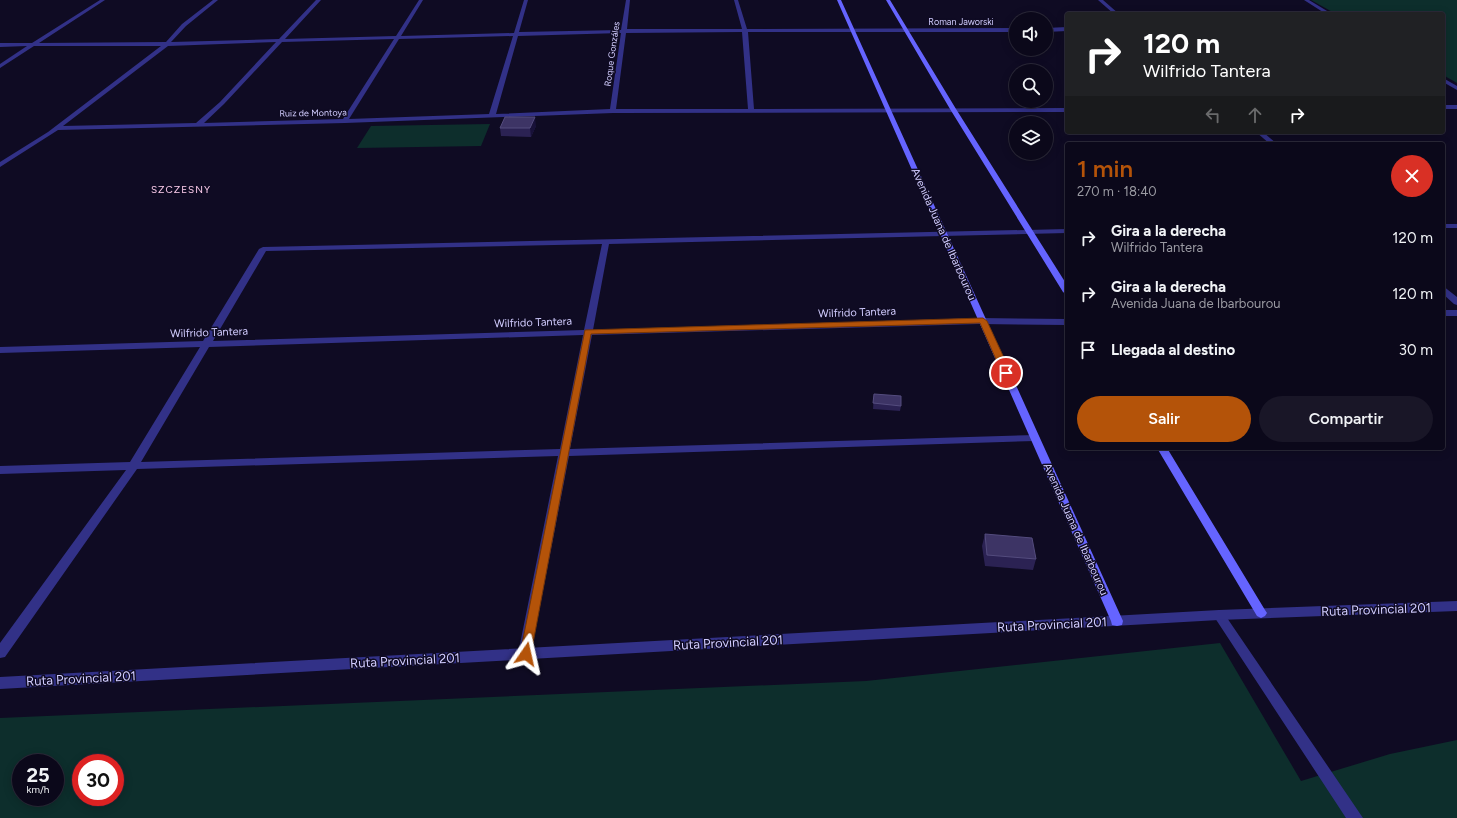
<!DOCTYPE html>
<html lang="es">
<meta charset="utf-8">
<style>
:root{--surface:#0b081a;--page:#191627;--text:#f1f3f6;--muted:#9a9aa2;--line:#2b2939;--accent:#b45309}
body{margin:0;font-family:Figtree,sans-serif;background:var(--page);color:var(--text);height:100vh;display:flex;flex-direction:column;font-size:15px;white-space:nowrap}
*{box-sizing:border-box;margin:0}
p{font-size:13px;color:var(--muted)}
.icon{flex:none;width:22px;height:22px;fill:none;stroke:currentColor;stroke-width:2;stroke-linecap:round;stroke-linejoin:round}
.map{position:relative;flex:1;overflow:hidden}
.panel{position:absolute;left:1065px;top:142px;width:380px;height:308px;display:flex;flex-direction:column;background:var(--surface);border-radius:4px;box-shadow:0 2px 10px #0003,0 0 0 1px var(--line)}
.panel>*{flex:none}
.top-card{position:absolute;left:1065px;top:12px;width:380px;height:122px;border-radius:4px;box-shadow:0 2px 10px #0003,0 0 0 1px var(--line);background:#202124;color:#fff;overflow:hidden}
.controls{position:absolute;left:1009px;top:12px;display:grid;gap:8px}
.controls a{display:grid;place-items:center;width:44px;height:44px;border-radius:50%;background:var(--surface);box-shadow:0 2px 10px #0003,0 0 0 1px var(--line);font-size:20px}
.speed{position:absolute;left:12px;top:754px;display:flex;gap:8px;font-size:20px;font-weight:700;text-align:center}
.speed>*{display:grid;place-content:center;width:52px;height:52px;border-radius:50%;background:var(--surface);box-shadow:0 2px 10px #0003,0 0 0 1px var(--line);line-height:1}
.speed small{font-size:10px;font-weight:400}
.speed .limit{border:6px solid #d22;background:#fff;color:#111}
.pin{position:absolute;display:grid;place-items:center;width:34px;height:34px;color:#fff;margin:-17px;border:2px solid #fff;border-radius:50%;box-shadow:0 1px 4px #0007}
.me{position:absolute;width:44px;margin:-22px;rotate:11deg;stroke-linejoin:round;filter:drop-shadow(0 0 3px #0008)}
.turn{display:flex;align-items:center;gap:14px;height:84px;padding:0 12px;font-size:18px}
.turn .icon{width:52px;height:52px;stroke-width:2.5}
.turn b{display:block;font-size:28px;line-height:34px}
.lanes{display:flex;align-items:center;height:38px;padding:0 12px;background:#0003;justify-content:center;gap:20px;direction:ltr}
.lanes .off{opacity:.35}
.round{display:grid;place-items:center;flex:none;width:42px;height:42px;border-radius:21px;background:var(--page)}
.summary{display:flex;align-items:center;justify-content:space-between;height:68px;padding:0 12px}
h1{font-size:24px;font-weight:600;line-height:30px;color:var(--accent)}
.action{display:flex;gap:8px;margin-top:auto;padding:8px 12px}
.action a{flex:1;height:46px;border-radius:24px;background:var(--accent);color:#fff;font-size:16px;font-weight:600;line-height:46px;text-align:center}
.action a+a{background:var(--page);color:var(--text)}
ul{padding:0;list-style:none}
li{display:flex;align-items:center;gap:12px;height:56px;padding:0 12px}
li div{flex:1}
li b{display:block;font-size:15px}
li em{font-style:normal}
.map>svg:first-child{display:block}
.green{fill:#0d2e2c;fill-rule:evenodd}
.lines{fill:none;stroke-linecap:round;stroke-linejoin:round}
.minor{fill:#323187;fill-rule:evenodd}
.tertiary{fill:#323187;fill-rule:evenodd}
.secondary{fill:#6564ff;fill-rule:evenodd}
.wall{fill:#2b2253}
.shaded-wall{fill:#181138}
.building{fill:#3d3465;stroke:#544c7e}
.route{fill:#b45309;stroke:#753606}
.labels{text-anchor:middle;stroke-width:3;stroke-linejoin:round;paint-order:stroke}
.far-street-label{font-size:9px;fill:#d2cdff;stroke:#0f0b23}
.far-neighbourhood-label{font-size:10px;letter-spacing:1px;fill:#ffcfee;stroke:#0f0b23}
.street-label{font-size:11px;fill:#d2cdff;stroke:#0f0b23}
.near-street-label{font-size:13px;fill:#d2cdff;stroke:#0f0b23}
</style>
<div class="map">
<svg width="1457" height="818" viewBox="0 0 1457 818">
<rect width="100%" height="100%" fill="#0f0b23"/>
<path class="green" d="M1311 0H1457V83L1443 75V14H1336Z
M490 124 481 146 357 148 371 126Z
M1220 643 1301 781 1390 754 1457 740V818H0V718L866 681ZM21 763H55V797H21ZM81 763H115V797H81Z"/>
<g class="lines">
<path class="minor" d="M100 0H105L39 43 166 42 182 24 213 0H218L186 26 171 42 279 39 316 0H321L285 39 396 36 419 0H423L401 36 514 33 524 0H528L519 32 621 30 626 0H630L627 29H742L734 0H738L747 29 1016 28V32H748L754 109 1067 108V112L613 113 345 123 58 130 0 167V162L48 132 161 46H34L0 68V64L27 46 0 47V43H32ZM742 32 748 109H616L626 33ZM621 33 610 109 496 114 518 36ZM513 36 489 114 349 119 399 39ZM394 39 343 119 204 123 224 104 282 42ZM276 42 220 102 196 123 63 126 168 46Z
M1098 0H1103L1119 14H1114Z
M1304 0H1309L1332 14H1326Z
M1067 27V31L1046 32V28Z
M1443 78 1457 86V90L1443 82Z
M1443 105H1457V109H1443Z
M1256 132H1263L1277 144H1270Z
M1443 224H1457V228H1443Z
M1067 229V233L609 244 593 330 979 318 1067 319V325L979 324 592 335 570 449 1035 435 1040 438 1035 441 569 456 530 658 525 659 520 658 518 654 558 456 137 469 5 657 0 658V643L126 470 0 474V466L130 462 200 347 0 353V347L203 341 259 249 263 247ZM602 244 584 330 213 341 266 251ZM583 335 560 449 141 462 209 347Z
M1443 286 1457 297V305L1454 304 1443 294Z
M1443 310H1457V316H1443Z
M1219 610 1223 612 1363 818H1346L1215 618 1213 615 1215 612Z"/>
<path class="tertiary" d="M1457 601V611L1219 620 0 689V677L1219 610Z"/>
<path class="secondary" d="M837 0H841L1123 621 1122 625 1117 626 1112 625 1111 621Z
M886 0H890L956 109 1067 285V295L1063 292 950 109Z
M1157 448H1167L1265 610 1267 613 1265 616 1261 618 1257 616Z"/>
</g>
<path class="wall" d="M536 126 531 137 501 136 500 128Z
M874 394 901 406 900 411 873 409Z
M985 534 1036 559 1033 570 985 566 982 546Z"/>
<path class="shaded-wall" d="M535 117 536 126 531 137 530 128Z"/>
<path class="building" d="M505 117H535L530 128H500Z
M874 394 901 396V406L873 403Z
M985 534 1032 538 1036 559 987 555Z"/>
<path class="route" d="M983 318 987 321 1011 373 1009 375H1003L1002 373 980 323 591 334 531 654 530 657 526 658 521 657 520 654 585 330Z"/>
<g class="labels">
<g class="far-street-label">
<text x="961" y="25">Roman Jaworski</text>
<text transform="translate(612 54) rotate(-82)" y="3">Roque Gonzáles</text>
<text transform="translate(313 113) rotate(-1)" y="3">Ruiz de Montoya</text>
</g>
<g class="far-neighbourhood-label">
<text x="181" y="193">SZCZESNY</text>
</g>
<g class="street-label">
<text transform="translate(944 234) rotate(66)" y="4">Avenida Juana de Ibarbourou</text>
<text transform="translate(857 312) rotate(-2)" y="4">Wilfrido Tantera</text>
<text transform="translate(533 322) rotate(-2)" y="4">Wilfrido Tantera</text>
<text transform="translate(209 332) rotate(-2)" y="4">Wilfrido Tantera</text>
<text transform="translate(1076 529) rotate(66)" y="4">Avenida Juana de Ibarbourou</text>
</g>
<g class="near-street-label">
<text transform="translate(1376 609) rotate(-2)" y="5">Ruta Provincial 201</text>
<text transform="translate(1052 624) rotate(-3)" y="5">Ruta Provincial 201</text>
<text transform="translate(728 642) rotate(-3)" y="5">Ruta Provincial 201</text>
<text transform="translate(405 660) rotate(-3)" y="5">Ruta Provincial 201</text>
<text transform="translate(81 678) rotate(-3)" y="5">Ruta Provincial 201</text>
</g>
</g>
</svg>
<div class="controls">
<a><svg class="icon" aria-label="sound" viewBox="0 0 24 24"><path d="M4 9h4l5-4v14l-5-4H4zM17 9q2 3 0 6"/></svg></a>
<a><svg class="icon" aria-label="search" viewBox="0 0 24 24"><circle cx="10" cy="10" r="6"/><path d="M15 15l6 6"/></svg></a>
<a><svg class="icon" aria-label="layers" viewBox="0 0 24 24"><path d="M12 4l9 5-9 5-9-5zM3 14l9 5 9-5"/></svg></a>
</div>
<div class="speed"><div>25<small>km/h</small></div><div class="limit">30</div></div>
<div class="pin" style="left:1006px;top:373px;background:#d93025"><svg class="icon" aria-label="arrive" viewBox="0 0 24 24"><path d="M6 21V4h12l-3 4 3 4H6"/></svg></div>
<svg class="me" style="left:526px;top:654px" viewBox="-20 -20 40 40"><path d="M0-17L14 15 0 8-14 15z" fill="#b45309" stroke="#fff" stroke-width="4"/></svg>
<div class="top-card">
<div class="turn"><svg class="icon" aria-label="right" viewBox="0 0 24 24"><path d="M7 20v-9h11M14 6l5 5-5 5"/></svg><div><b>120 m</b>Wilfrido Tantera</div></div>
<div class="lanes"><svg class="icon off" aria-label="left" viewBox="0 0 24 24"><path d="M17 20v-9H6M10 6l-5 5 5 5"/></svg><svg class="icon off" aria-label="ahead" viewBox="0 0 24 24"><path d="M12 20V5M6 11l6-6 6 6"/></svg><svg class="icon" aria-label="right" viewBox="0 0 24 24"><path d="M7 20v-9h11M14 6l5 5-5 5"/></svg></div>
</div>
<section class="panel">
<div class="summary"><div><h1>1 min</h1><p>270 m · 18:40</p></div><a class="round" style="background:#d93025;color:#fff"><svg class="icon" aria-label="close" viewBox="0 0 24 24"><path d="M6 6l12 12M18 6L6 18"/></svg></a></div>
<ul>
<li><svg class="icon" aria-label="right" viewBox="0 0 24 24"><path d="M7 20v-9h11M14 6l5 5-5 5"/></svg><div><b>Gira a la derecha</b><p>Wilfrido Tantera</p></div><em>120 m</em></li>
<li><svg class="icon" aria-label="right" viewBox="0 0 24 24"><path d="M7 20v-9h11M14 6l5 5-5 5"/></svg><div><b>Gira a la derecha</b><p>Avenida Juana de Ibarbourou</p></div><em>120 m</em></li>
<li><svg class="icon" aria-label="arrive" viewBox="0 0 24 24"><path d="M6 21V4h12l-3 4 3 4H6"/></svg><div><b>Llegada al destino</b></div><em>30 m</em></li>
</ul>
<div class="action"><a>Salir</a><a>Compartir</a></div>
</section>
</div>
